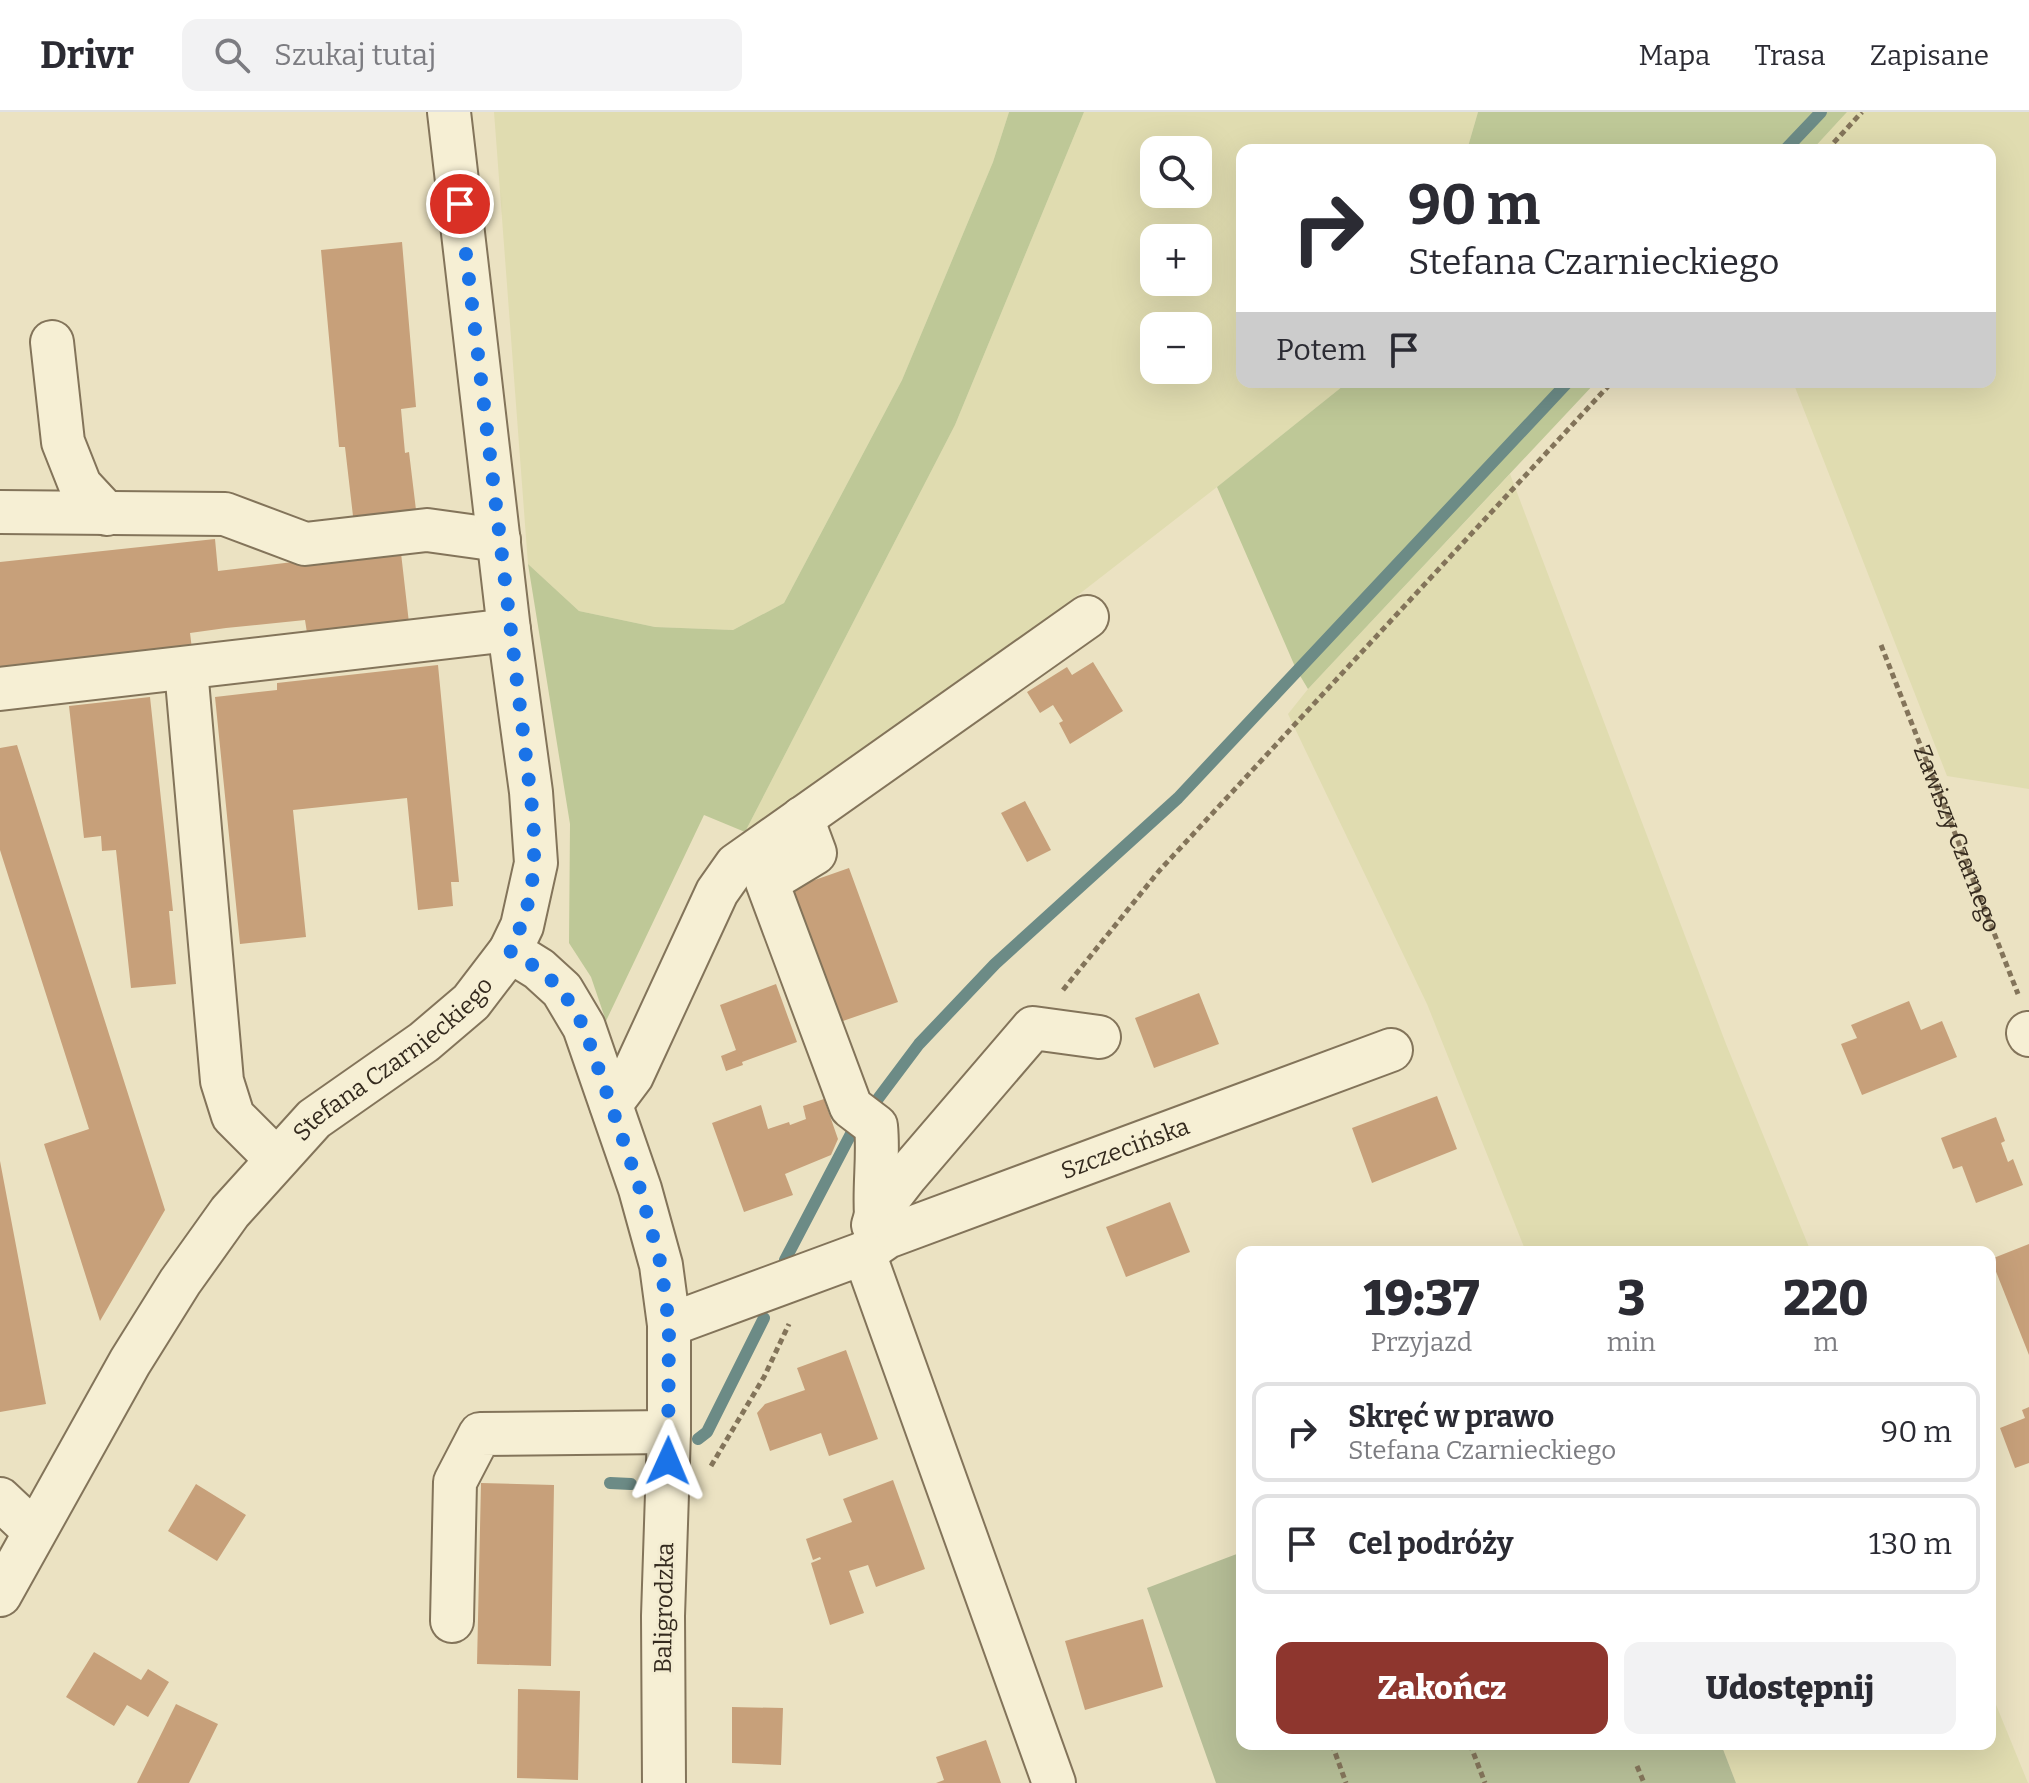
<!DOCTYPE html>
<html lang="pl">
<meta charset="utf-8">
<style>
:root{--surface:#fff;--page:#f2f2f3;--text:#2b2b33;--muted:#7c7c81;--line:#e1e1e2;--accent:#8e362e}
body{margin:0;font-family:Bitter,serif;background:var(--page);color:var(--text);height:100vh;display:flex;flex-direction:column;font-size:30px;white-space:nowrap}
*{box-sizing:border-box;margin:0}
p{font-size:26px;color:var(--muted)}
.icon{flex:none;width:44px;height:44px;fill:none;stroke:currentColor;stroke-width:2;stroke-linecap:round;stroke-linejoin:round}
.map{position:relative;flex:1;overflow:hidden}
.sheet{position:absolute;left:1236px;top:1134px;width:760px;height:504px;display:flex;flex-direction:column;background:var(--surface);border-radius:16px;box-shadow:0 8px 32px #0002}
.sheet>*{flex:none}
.guide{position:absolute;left:1236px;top:32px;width:760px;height:244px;border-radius:16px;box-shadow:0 8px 32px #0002;background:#fff;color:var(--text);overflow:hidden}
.controls{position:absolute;left:1140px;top:24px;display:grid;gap:16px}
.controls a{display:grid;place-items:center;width:72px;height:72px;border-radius:16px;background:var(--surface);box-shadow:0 8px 32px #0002;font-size:40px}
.pin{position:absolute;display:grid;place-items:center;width:68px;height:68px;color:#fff;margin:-34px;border:4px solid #fff;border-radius:50%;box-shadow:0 2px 8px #0007}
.me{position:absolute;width:88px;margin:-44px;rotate:1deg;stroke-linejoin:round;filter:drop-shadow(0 0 6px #0008)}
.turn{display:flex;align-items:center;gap:28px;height:168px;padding:0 40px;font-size:36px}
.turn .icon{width:104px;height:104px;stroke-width:2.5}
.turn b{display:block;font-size:56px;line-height:68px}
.then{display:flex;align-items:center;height:76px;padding:0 40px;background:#0003;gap:16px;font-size:30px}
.eta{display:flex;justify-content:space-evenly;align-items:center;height:136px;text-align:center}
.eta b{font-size:48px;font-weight:800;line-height:56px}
.primary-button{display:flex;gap:16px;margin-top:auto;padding:16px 40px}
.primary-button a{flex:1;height:92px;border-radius:16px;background:var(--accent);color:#fff;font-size:32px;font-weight:800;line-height:92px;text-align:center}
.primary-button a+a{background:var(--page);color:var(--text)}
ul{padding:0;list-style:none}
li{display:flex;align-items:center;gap:24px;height:100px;margin:0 16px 12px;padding:0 24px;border:4px solid var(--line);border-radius:16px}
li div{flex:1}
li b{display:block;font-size:30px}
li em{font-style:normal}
header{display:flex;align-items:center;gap:48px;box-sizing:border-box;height:112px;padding:0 40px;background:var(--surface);border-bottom:2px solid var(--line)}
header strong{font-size:38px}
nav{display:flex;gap:44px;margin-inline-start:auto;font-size:28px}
.search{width:560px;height:72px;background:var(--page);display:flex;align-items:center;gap:20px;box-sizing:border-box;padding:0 28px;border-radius:16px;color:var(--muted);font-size:30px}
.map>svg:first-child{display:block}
.farmland{fill:#e0dcb0;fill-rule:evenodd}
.green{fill:#bec897}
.cemetery{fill:#b5bd96}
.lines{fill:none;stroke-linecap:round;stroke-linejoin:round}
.stream{stroke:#6c8b86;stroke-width:12}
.building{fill:#c7a07a}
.minor-casing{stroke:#83745a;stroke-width:46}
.path{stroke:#83745a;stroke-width:5;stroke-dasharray:6 4;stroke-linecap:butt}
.minor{stroke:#f6efd4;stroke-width:42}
.route{stroke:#1a73e8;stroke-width:14;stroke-dasharray:0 25.2}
.labels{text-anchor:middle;stroke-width:6;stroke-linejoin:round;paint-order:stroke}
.street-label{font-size:24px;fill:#342a1e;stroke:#f3ecd1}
</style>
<header>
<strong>Drivr</strong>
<div class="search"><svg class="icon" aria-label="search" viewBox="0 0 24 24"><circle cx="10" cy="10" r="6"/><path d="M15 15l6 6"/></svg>Szukaj tutaj</div>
<nav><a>Mapa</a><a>Trasa</a><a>Zapisane</a></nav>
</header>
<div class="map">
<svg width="2029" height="1671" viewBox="0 0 2029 1671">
<rect width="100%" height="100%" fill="#ebe2c2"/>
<path class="farmland" d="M494 0H1009L993 50 902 268 784 491 733 518 655 515 579 499 528 452Z
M1084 0H1478L1467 38H1242V270H1348L1217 375 754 735 745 720 955 313ZM1154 38H1198V82H1154ZM1154 126H1198V170H1154ZM1154 214H1198V258H1154Z
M1847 0H2029V677L1947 664 1793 270H1990V38H1812Z
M1510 362 1726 932 1811 1140H1526L1427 892 1288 602 1308 577Z
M1990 1578 2028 1671H1736L1721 1632H1990Z"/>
<path class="green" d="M1009 0H1084L955 313 745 720 704 703 606 909 591 865 569 831 570 712 528 452 579 499 655 515 733 518 784 491 902 268 993 50Z
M1478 0H1847L1812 38H1467Z
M1348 270H1596L1308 577 1296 557 1217 375Z"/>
<path class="cemetery" d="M1242 1440V1632H1721L1736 1671H1216L1147 1476Z"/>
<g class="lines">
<path class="stream" d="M1785 38 1821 0
M874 992 919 932 995 852 1178 686 1568 270
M785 1148 853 1018
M698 1327 707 1320 764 1206
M610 1371 631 1372"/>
</g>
<path class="building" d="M402 130 416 295 401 297 405 341 409 340 416 398 353 404 345 335H339L321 138Z
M215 427 218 459 301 449 401 441 409 511 307 521 305 508 226 516 190 521 192 537 0 558V450Z
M1093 550 1123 599 1070 632 1059 611 1063 609 1053 593 1040 601 1027 580 1067 555 1072 563Z
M438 553 459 770H451L453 794 418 798 407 686 293 698 306 825 240 832 215 585 277 578V571Z
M150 585 173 799H169L176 872 131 876 116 738 102 739 101 724 84 726 69 594Z
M17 633 165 1098 100 1209 44 1032 89 1017 0 738V636Z
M1025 689 1051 738 1027 750 1001 701Z
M849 756 898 890 840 910 792 776Z
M776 872 797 930 742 950 743 953 726 959 721 944 736 938 720 893Z
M1199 881 1219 932 1154 956 1135 906Z
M1909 889 1921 918 1942 909 1957 945 1862 983 1841 932 1857 926 1851 913Z
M1437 984 1457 1037 1372 1071 1352 1016Z
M824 987 838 1027 831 1043 785 1062 793 1083 744 1100 712 1011 761 993 768 1017 789 1010 790 1013 806 1007 803 994Z
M1996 1005 2005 1029 2001 1031 2008 1050 2013 1047 2023 1073 1976 1091 1962 1054 1953 1057 1941 1026Z
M0 1049 46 1292 0 1300Z
M1170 1090 1190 1140 1126 1165 1106 1115Z
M2029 1132V1243L1991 1147Z
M846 1238 878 1327 829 1344 821 1321 770 1339 757 1301 765 1292 805 1278 797 1256Z
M2029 1295V1351L2015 1356 2000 1316 2025 1306 2022 1298Z
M893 1368 925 1457 876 1475 868 1453 849 1459 864 1501 830 1513 811 1451 821 1447 820 1445 813 1448 806 1427 852 1410 843 1387Z
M481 1371 554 1373 551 1554 477 1552Z
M196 1372 246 1403 217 1449 168 1419Z
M1143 1507 1163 1575 1085 1598 1065 1529Z
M94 1540 141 1568 148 1557 169 1570 148 1605 127 1593 114 1614 66 1585Z
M518 1577 580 1579 578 1668 517 1666Z
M176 1592 218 1612 189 1671H137Z
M732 1595 783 1596 781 1653 732 1651Z
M986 1628 1001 1671H936L944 1668 936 1645Z"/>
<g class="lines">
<defs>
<g id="minor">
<path d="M52 230 63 330 80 373 107 402"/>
<path d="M0 400 225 402 305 432 427 418 499 428"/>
<path d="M186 557 222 969 233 1004 276 1047"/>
<path d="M0 577 509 518"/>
<path d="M802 706 815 741 767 770 851 995 876 1014C879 1044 874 1073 876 1103"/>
<path d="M510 839 539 857 562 878 584 915 640 1077 661 1153 669 1213V1320L663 1504 664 1671"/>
<path d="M2028 921 2029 923"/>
<path d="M611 992 632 964 717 780 736 753 1087 505"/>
<path d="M873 1113 876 1103 907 1063 1033 916 1099 925"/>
<path id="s2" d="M864 1141 887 1125 1391 938"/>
<path d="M669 1213 864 1141 1054 1671"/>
<path d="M0 1387 34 1419"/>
<path id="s3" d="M0 1483 130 1250 180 1170 230 1100 314 1007 424 930 471 890 510 839 522 814 536 751 531 680 509 518 449 0"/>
<path d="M452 1509 455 1370 480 1322 669 1320"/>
</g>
</defs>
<use href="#minor" class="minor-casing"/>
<g class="path">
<path d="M1827 38 1862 0"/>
<path id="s1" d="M1881 533 2018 882"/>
<path d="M1063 878 1159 759 1612 270"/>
<path d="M711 1354 764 1265 789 1212"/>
<path d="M1332 1632 1346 1671"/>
<path d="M1470 1632 1485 1671"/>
<path d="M1637 1654 1644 1671"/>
</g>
<use href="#minor" class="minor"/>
</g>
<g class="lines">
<path class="route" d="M460 92 533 704C536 759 534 788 510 839L539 857 562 878 584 915 640 1077 661 1153 669 1213 668 1349"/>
</g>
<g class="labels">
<g class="street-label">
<text dy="8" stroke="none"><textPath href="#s1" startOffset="208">Zawiszy Czarnego</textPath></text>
<text dy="8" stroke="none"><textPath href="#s3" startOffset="672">Stefana Czarnieckiego</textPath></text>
<text dy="8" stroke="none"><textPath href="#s2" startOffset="282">Szczecińska</textPath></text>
<text transform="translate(664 1496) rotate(-89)" y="8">Baligrodzka</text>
</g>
</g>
</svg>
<div class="controls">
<a><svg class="icon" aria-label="search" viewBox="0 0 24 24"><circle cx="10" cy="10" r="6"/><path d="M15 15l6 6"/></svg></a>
<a>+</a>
<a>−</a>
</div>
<div class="pin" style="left:460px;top:92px;background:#d93025"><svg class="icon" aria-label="arrive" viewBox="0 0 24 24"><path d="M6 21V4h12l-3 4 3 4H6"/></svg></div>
<svg class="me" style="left:668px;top:1349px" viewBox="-20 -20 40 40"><path d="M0-17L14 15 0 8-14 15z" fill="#1a73e8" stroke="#fff" stroke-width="4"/></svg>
<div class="guide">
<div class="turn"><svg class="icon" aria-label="right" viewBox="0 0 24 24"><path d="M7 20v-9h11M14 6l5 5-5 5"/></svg><div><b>90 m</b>Stefana Czarnieckiego</div></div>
<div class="then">Potem<svg class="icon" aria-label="arrive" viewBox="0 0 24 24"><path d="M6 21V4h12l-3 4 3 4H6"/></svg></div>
</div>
<section class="sheet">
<div class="eta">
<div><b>19:37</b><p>Przyjazd</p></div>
<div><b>3</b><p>min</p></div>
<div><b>220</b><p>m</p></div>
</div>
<ul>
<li><svg class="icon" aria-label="right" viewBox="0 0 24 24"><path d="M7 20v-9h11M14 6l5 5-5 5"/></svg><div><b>Skręć w prawo</b><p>Stefana Czarnieckiego</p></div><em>90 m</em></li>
<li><svg class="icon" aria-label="arrive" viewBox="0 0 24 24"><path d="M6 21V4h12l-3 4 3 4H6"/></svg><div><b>Cel podróży</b></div><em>130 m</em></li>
</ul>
<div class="primary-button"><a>Zakończ</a><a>Udostępnij</a></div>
</section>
</div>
